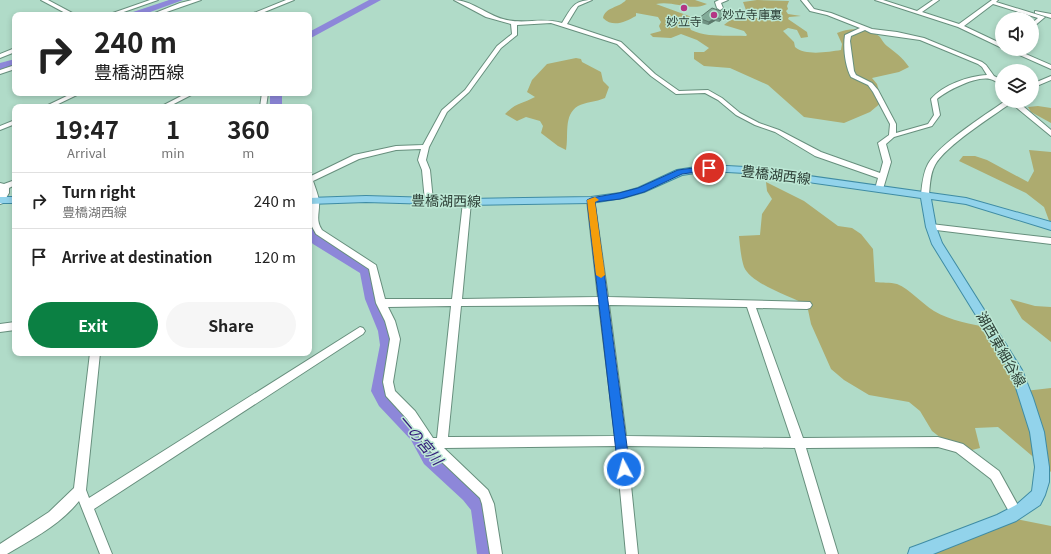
<!DOCTYPE html>
<meta charset="utf-8">
<style>
:root{--surface:#fff;--page:#f6f6f6;--text:#222;--muted:#767676;--line:#e0e0e0;--accent:#0b8043}
body{margin:0;font-family:Georgia,"Noto Sans JP",serif;background:var(--page);color:var(--text);height:100vh;display:flex;flex-direction:column;font-size:15px;white-space:nowrap}
*{box-sizing:border-box;margin:0}
p{font-size:13px;color:var(--muted)}
.icon{flex:none;width:22px;height:22px;fill:none;stroke:currentColor;stroke-width:2;stroke-linecap:round;stroke-linejoin:round}
.map{position:relative;flex:1;overflow:hidden}
.panel{position:absolute;left:12px;top:104px;width:300px;height:252px;display:flex;flex-direction:column;background:var(--surface);border-radius:8px;box-shadow:0 2px 6px #0003}
.panel>*{flex:none}
.hud{position:absolute;left:12px;top:12px;width:300px;height:84px;border-radius:8px;box-shadow:0 2px 6px #0003;background:#fff;color:var(--text);overflow:hidden}
.buttons{position:absolute;left:995px;top:12px;display:grid;gap:8px}
.buttons a{display:grid;place-items:center;width:44px;height:44px;border-radius:50%;background:var(--surface);box-shadow:0 2px 6px #0003;font-size:20px}
.pin{position:absolute;display:grid;place-items:center;width:34px;height:34px;color:#fff;margin:-17px;border:2px solid #fff;border-radius:50%;box-shadow:0 1px 4px #0007}
.me{position:absolute;width:44px;margin:-22px;rotate:354deg;stroke-linejoin:round;filter:drop-shadow(0 0 3px #0008)}
.turn{display:flex;align-items:center;gap:14px;height:84px;padding:0 16px;font-size:18px}
.turn .icon{width:52px;height:52px;stroke-width:2.5}
.turn b{display:block;font-size:28px;line-height:34px}
.eta{display:flex;justify-content:space-evenly;align-items:center;height:68px;text-align:center}
.eta b{font-size:24px;font-weight:700;line-height:28px}
.button{display:flex;gap:8px;margin-top:auto;padding:8px 16px}
.button a{flex:1;height:46px;border-radius:24px;background:var(--accent);color:#fff;font-size:16px;font-weight:700;line-height:46px;text-align:center}
.button a+a{background:var(--page);color:var(--text)}
ul{padding:0;list-style:none}
li{display:flex;align-items:center;gap:12px;height:56px;padding:0 16px;border-top:1px solid var(--line)}
li div{flex:1}
li b{display:block;font-size:15px}
li em{font-style:normal}
.map>svg:first-child{display:block}
.green{fill:#adab6f}
.lines{fill:none;stroke-linecap:round;stroke-linejoin:round}
.river{fill:#8d87d9;fill-rule:evenodd}
.minor-casing{stroke:#678f7d;stroke-width:2}
.major-casing{stroke:#3f8ca4;stroke-width:2}
.minor{fill:#fff;fill-rule:evenodd}
.major{fill:#92d3eb;fill-rule:evenodd}
.wall{fill:#709384}
.shaded-wall{fill:#5b786b}
.building{fill:#82ab99;stroke:#5b786b}
.route{fill:#1a73e8;stroke:#114b97}
.slow{fill:#f59e0b}
.poi-dot{fill:#b43685;stroke:#bde8d5;stroke-width:1.5}
.labels{text-anchor:middle;stroke-width:3;stroke-linejoin:round;paint-order:stroke}
.far-poi-label{font-size:12px;fill:#2d3f37;stroke:#bde8d5;text-anchor:start}
.street-label{font-size:14px;fill:#2d3f37;stroke:#bde8d5}
.water-label{font-size:15px;font-style:italic;fill:#311878;stroke:#bde8d5}
</style>
<div class="map">
<svg width="1051" height="554" viewBox="0 0 1051 554">
<rect width="100%" height="100%" fill="#b0dbc8"/>
<path class="green" d="M626 0H695L707 4C691 12 673 0 656 4L689 16 693 19 690 28 691 30C709 38 727 35 746 36L747 35 744 31 724 25C735 14 753 19 766 18L746 10 743 2 757 0 789 1 787 6 788 9 786 11 788 14 801 16 789 17 788 19 807 32 808 37 801 38 797 30 788 28 783 31 794 42 795 47C805 56 828 52 841 50L842 44 837 33C849 27 867 28 879 36 882 39 883 43 887 46 895 52 902 57 909 67L899 72 872 78 877 84 882 102 870 112 844 123 804 117 768 85 730 68 704 66 694 59V52H704L709 48 697 40 681 34 671 38 653 37 650 34 661 31 659 26 661 22 658 17 636 13V16C625 22 613 28 603 18 605 7 619 8 626 0Z
M576 58 581 59 582 62 601 72 603 81 609 87 605 98C596 102 585 102 578 106 563 115 569 136 566 150L558 146 541 133 543 126 540 121 526 117 517 121 505 114C517 102 522 104 535 97L527 92 532 80 547 64Z
M1038 106 1051 108V123L1031 112 1028 107Z
M1029 150 1051 152V226L1044 207 1026 193 959 161 963 156H975L987 160 1028 182 1034 171Z
M766 182 804 201 838 226 852 228 861 234 873 249 875 282C882 283 890 282 897 284 910 289 921 303 934 311 951 321 971 324 990 328L1025 391 1051 388V472L998 427 975 428 980 448 960 453 932 431 920 411 909 402 869 395 844 380 831 369 811 324 807 305C792 297 751 284 744 267 741 258 740 246 739 236L760 235 762 214 772 199 767 191Z
M1010 299 1035 306 1051 307V342L1022 319Z
M1006 517 1051 526V554H920Z"/>
<g class="lines">
<path class="river" d="M169 0H183L142 15H128L130 13Z
M369 0H381L309 39V32Z
M15 59V66L0 70V63Z
M270 93H282V107H270Z
M309 226 314 227 323 236 373 266 381 299 396 331 398 345 390 390 425 426 438 450 479 484 489 498 492 506 499 554H477L471 510 463 500 424 464 411 440 379 406 371 391 380 345 378 331 365 299 360 273 313 244 309 240Z"/>
<defs>
<path id="minor" d="M41 0H48L76 15H69Z
M150 0H158L115 15H107Z
M192 0H201L158 15H150L180 3Z
M286 0H294L257 15H249Z
M454 0C471 0 487 15 503 19 523 25 541 17 562 23 571 9 573 0 592 0L578 6 567 24 621 42 655 74 679 91 708 90 722 98 740 113 759 123 779 130 821 152 880 173 883 162 878 143 889 135 890 124 873 92 868 85 851 77C845 66 843 47 845 35L860 28 827 15 810 11 801 0H807L814 9 831 13 872 29 897 32 924 38 982 62 986 65 994 76 1002 80V84C998 83 994 80 990 79 976 76 948 90 937 99L940 115 932 126 894 137 886 144 891 162 883 189 879 192 875 189 878 178 815 156 775 132 755 125 736 115 718 100 705 93 676 94 651 76 617 44 551 23 517 25V35L501 48 469 92 447 112 429 147 426 160 430 170 433 201 432 203H426L425 201 422 170 418 160 421 149 396 150 359 159 313 181C315 187 318 194 319 201 320 212 315 220 322 230L376 265 385 299H452L463 202 467 199 471 202 462 299 598 297 587 200 588 198H594L608 297 810 302 812 305 810 308 807 309 756 308 803 438 938 437 963 444 999 471 1020 509 1022 513 1020 517 1016 519 1012 517 991 479 956 452 938 447 806 448 838 554H826L795 448 627 446 638 554H626L616 446 444 448 488 490 494 504 502 554H490L482 504 480 498 426 447 407 419 386 396 383 382 390 339 385 321 376 303 369 269 316 234 309 221 311 202 309 192V177L354 155 396 146 423 145 442 110 465 90 497 46 512 34 511 24 486 17ZM865 30 871 33 920 40 978 64 982 67 987 75C968 76 943 85 931 99L934 115 928 124 896 133V124L878 90 872 83 856 75 854 71 850 41 851 36ZM599 305 615 436 448 437 461 306ZM609 305 747 307 791 438 626 436ZM451 306 437 438H433L415 411 395 391 393 382 400 339 395 321 388 307Z
M719 0H728L721 3 723 8 720 10 717 8 715 2Z
M875 0H883L917 11 933 0H939L922 12 959 24 992 0H998L996 2 1045 17 1032 28V23L1038 18 993 4 964 26 1002 44V48L958 27Z
M1035 11 1051 14V18L1035 13Z
M15 48V52L0 58V54Z
M1006 49H1014L1051 65V69Z
M15 65V69L0 74V70Z
M1051 76V80L1032 88V84Z
M73 93H81L52 107H44Z
M187 93H195L168 107H160Z
M262 93H268L266 107H260Z
M1005 101H1017L1051 130V136L1011 103C993 116 945 146 935 165 930 174 930 185 929 195L928 197H922L921 195C922 185 923 173 928 164 939 144 984 116 1005 101Z
M15 120V124L0 130V126Z
M15 180V185L9 188V193L3 203 0 204V183L4 184Z
M931 224 1051 238V244L928 229 927 227 928 225Z
M15 322V330L0 332V324Z
M360 327 363 328 365 331 363 334 94 509 112 554H100L79 501C60 525 32 539 7 554H0V544L49 512 74 488 90 353H100L86 490 89 498Z"/>
<path id="major" d="M709 165 745 167 966 198 1051 222V230L966 204 931 199 936 227 942 243 1022 370 1033 398 1044 432 1049 467V482L1045 495 1040 505 1016 521 933 554H908L910 548 921 544 997 515 1016 505 1032 491 1035 467 1030 432 1011 372 932 244 926 227 921 198 745 173 709 171 682 175 644 192 623 198 591 203 467 205 366 202 309 204V198L366 196 467 199 591 197 620 193 638 188 677 170Z
M0 197H15V203H0Z"/>
</defs>
<use href="#minor" class="minor-casing"/>
<use href="#major" class="major-casing"/>
<use href="#minor" class="minor"/>
<use href="#major" class="major"/>
</g>
<path class="wall" d="M726 16 719 22 715 21 708 25 698 22 699 18Z"/>
<path class="shaded-wall" d="M727 13 726 16 719 22 720 19Z
M716 17 715 21 708 25 709 22Z"/>
<path class="building" d="M712 8 727 13 720 19 716 17 709 22 699 18Z"/>
<path class="route" d="M709 166 713 168 712 170 682 174 644 192 620 199 595 202 630 469 628 473 624 475 620 473 618 469 587 200 591 198 619 193 638 188 678 170Z"/>
<path class="slow" d="M595 197 599 200 595 202 605 275 601 278 596 275 587 200Z"/>
<g class="poi-dot">
<circle cx="684" cy="8" r="4"/>
<circle cx="714" cy="15" r="4"/>
</g>
<g class="labels">
<g class="far-poi-label">
<text x="722" y="19">妙立寺庫裏</text>
<text x="684" y="26" text-anchor="middle">妙立寺</text>
</g>
<g class="street-label">
<text transform="translate(776 175) rotate(7)" y="5">豊橋湖西線</text>
<text transform="translate(446 201) rotate(1)" y="5">豊橋湖西線</text>
<text transform="translate(1001 349) rotate(60)" y="5">湖西東細谷線</text>
</g>
<g class="water-label">
<text transform="translate(420 440) rotate(50)" y="5">一の宮川</text>
</g>
</g>
</svg>
<div class="buttons">
<a><svg class="icon" aria-label="sound" viewBox="0 0 24 24"><path d="M4 9h4l5-4v14l-5-4H4zM17 9q2 3 0 6"/></svg></a>
<a><svg class="icon" aria-label="layers" viewBox="0 0 24 24"><path d="M12 4l9 5-9 5-9-5zM3 14l9 5 9-5"/></svg></a>
</div>
<div class="pin" style="left:709px;top:168px;background:#d93025"><svg class="icon" aria-label="arrive" viewBox="0 0 24 24"><path d="M6 21V4h12l-3 4 3 4H6"/></svg></div>
<svg class="me" style="left:624px;top:469px" viewBox="-20 -20 40 40"><circle r="17" fill="#1a73e8" stroke="#fff" stroke-width="3"/><path d="M0-11L8 9 0 5-8 9z" fill="#fff"/></svg>
<div class="hud">
<div class="turn"><svg class="icon" aria-label="right" viewBox="0 0 24 24"><path d="M7 20v-9h11M14 6l5 5-5 5"/></svg><div><b>240 m</b>豊橋湖西線</div></div>
</div>
<section class="panel">
<div class="eta">
<div><b>19:47</b><p>Arrival</p></div>
<div><b>1</b><p>min</p></div>
<div><b>360</b><p>m</p></div>
</div>
<ul>
<li><svg class="icon" aria-label="right" viewBox="0 0 24 24"><path d="M7 20v-9h11M14 6l5 5-5 5"/></svg><div><b>Turn right</b><p>豊橋湖西線</p></div><em>240 m</em></li>
<li><svg class="icon" aria-label="arrive" viewBox="0 0 24 24"><path d="M6 21V4h12l-3 4 3 4H6"/></svg><div><b>Arrive at destination</b></div><em>120 m</em></li>
</ul>
<div class="button"><a>Exit</a><a>Share</a></div>
</section>
</div>
